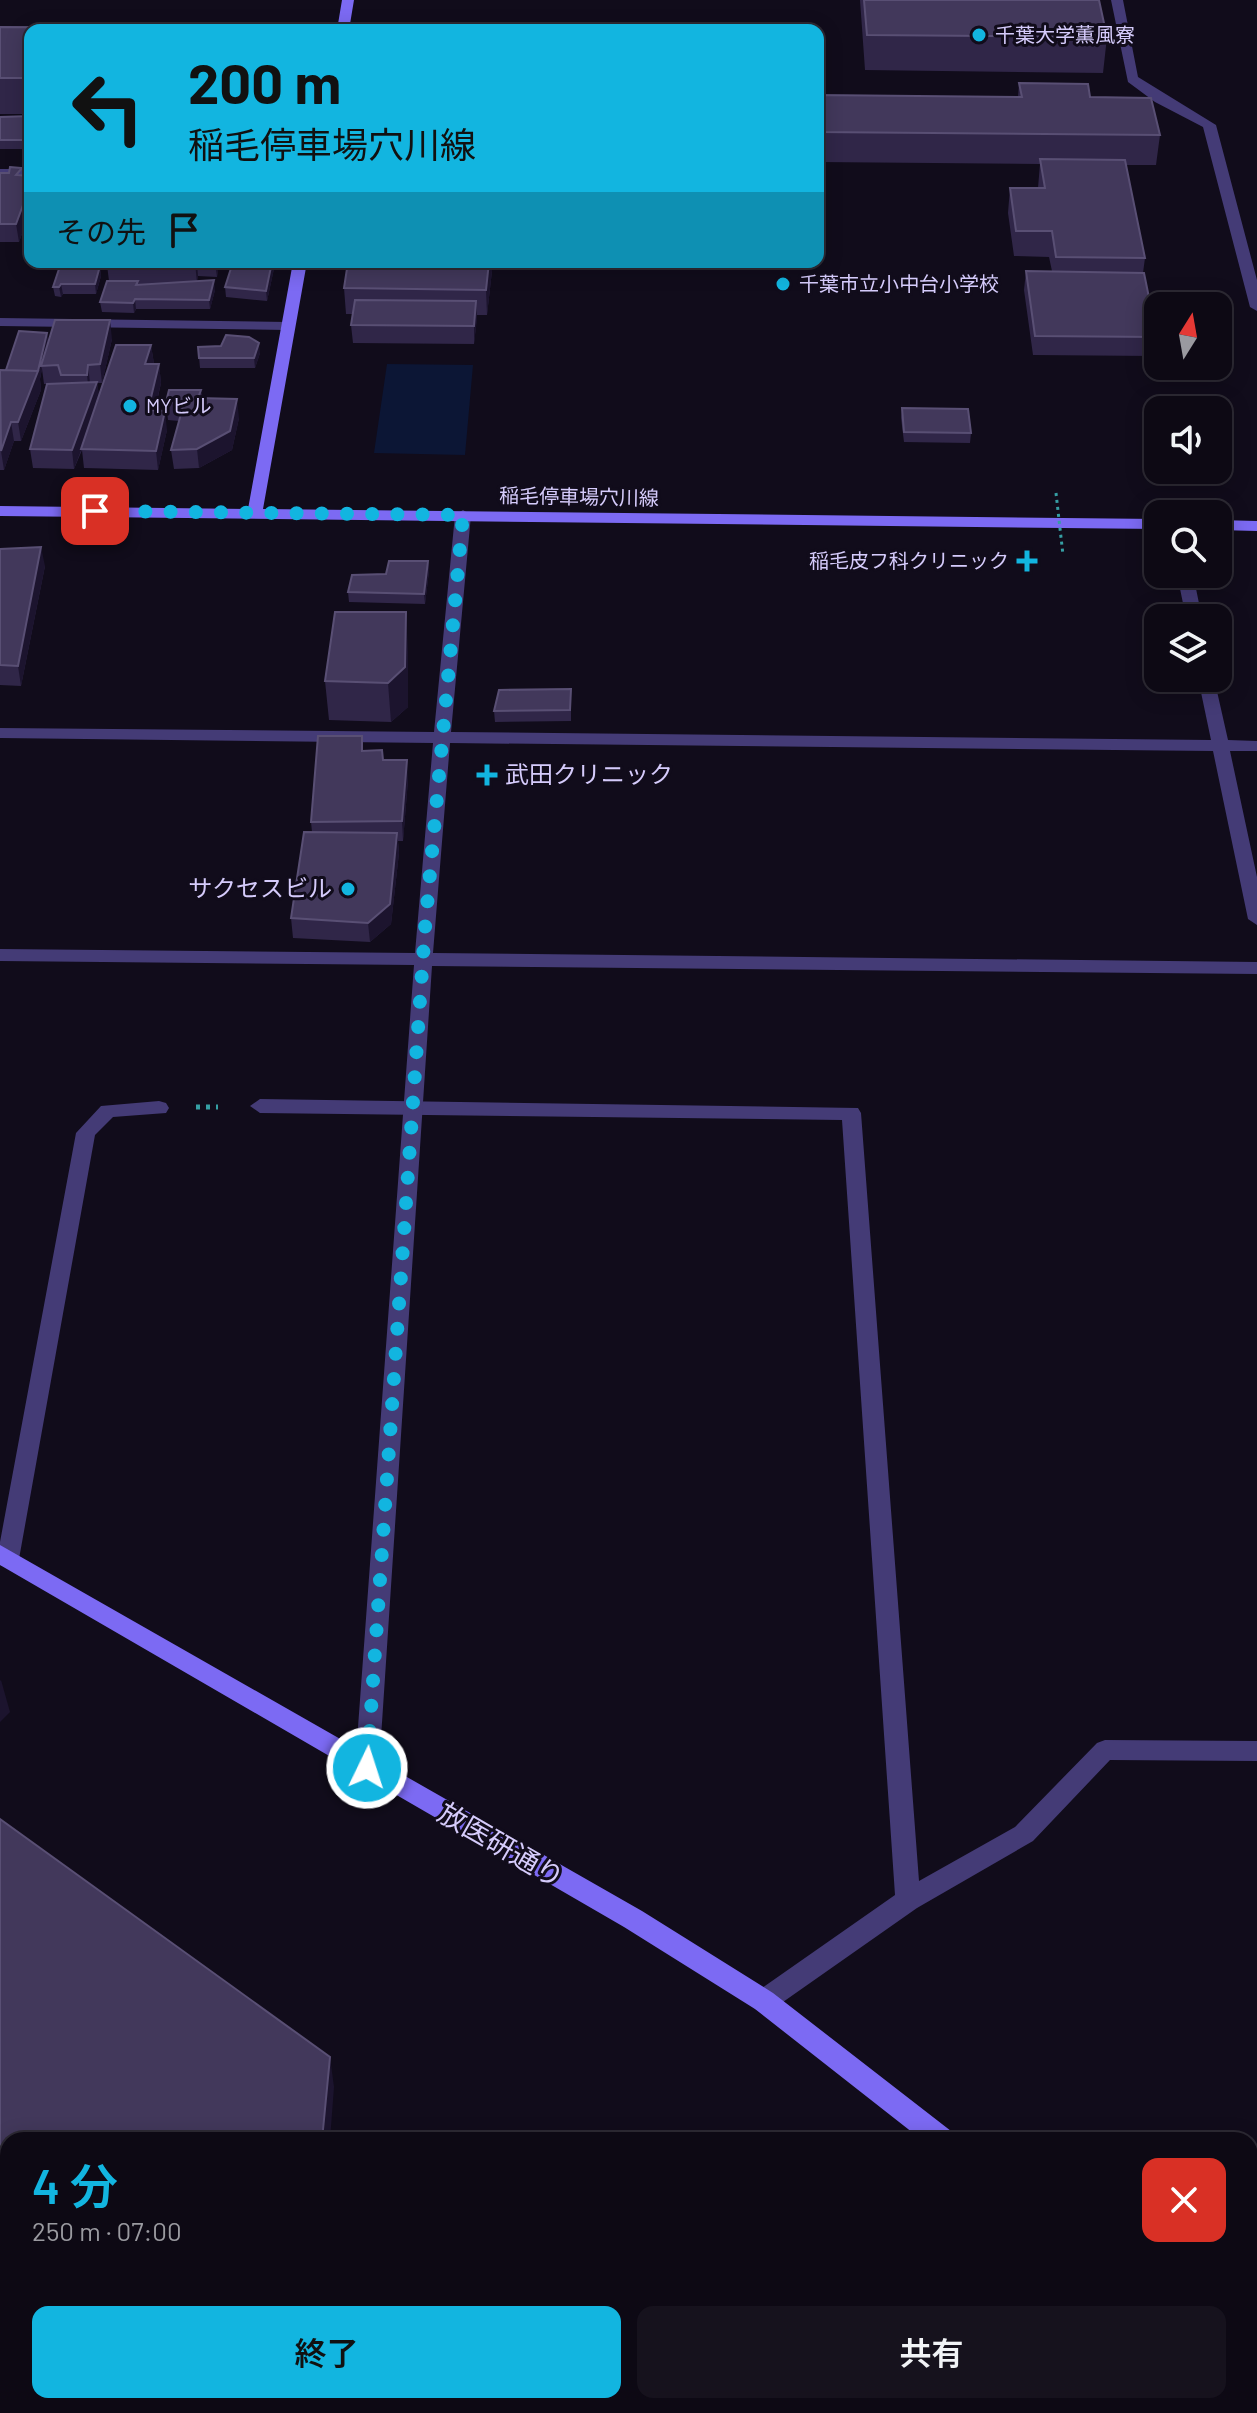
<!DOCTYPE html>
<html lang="ja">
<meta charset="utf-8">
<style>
:root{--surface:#0d0914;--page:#16121d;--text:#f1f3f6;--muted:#9a9aa0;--line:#2d2a34;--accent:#12b5e0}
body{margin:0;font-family:Barlow,"Noto Sans JP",sans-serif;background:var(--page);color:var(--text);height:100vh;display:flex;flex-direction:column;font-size:30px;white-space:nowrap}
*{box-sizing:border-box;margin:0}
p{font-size:26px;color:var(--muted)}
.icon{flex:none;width:44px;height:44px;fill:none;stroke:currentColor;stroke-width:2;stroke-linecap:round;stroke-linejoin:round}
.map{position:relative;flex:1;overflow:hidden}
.sheet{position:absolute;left:0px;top:2132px;width:1258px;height:282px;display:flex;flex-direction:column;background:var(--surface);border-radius:24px 24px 0 0;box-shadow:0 4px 20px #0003,0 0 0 2px var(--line)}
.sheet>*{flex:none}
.banner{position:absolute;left:24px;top:24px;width:800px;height:244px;border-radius:16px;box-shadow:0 4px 20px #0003,0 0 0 2px var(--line);background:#12b5e0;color:#111;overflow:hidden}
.needle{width:52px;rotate:11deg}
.fabs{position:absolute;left:1144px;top:292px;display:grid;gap:16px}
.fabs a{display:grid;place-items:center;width:88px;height:88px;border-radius:16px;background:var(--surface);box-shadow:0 4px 20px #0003,0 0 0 2px var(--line);font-size:40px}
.pin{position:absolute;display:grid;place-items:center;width:68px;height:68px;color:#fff;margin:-34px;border-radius:16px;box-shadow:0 4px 12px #0006}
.me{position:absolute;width:88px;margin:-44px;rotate:4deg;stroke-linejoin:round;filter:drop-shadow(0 0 6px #0008)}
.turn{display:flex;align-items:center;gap:28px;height:168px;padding:0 32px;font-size:36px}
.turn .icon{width:104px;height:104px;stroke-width:2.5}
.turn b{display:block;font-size:56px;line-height:68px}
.then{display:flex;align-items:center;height:76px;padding:0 32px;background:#0003;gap:16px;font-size:30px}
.round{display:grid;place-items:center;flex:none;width:84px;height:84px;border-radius:16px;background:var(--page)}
.summary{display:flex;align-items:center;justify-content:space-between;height:136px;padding:0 32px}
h1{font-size:48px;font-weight:600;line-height:60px;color:var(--accent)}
.primary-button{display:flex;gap:16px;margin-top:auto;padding:16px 32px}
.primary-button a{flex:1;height:92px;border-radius:16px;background:var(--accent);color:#111;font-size:32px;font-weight:600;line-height:92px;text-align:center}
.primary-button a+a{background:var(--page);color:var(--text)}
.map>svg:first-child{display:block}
.water{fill:#0c1635}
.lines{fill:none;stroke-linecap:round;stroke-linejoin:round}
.path{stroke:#369fa4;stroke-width:5;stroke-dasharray:4 6;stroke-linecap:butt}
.lane{fill:#443b76;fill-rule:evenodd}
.street{fill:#443b76;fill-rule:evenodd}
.secondary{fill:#7c6af3;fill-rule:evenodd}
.path-bridge{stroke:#369fa4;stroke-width:3;stroke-dasharray:3 4;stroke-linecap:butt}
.wall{fill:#302648}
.shaded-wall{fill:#1c142e}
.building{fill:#42385b;stroke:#594f74;stroke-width:2}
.route{stroke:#12b5e0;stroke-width:14;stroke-dasharray:0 25.2}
.poi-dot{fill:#12b5e0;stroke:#110c1b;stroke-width:3}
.labels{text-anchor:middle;stroke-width:6;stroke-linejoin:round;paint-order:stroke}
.far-poi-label{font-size:20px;fill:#d5cbfb;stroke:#110c1b;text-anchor:start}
.far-street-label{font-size:20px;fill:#d5cbfb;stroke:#110c1b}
.poi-label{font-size:24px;fill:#d5cbfb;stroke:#110c1b;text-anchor:start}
.near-street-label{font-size:28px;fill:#d5cbfb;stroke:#110c1b}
</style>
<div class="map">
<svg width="1257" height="2413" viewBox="0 0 1257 2413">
<rect width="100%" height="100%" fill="#110c1b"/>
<path class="water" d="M387 364 473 365 465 455 374 453Z"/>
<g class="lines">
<path class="path" d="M196 1107H218"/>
<path class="lane" d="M260 1099 858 1108 861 1113 919 1881 1015 1827 1097 1743 1105 1740 1257 1741V1761L1110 1760 1033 1841 917 1908 773 2009 764 2012 755 2009 751 2001 755 1993 895 1895 842 1120 260 1113 250 1106Z
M159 1101 166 1103 169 1108 166 1113 113 1117 95 1135 19 1559 16 1565 8 1568 0 1565V1542L76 1133 101 1106Z"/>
<path class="street" d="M1111 0H1123L1138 77 1216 125 1257 280V311L1250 307 1203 127 1155 102 1128 82Z
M0 169H30V177H0Z
M0 318 288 322 295 326 288 330 0 326Z
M463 510 471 515 451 732 1211 740 1198 678H1214L1228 740 1257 741V751H1230L1257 877V925L1248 919 1213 751 450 743 433 953 1257 962V974L432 966 379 1768 375 1775 367 1778 359 1775 355 1768 414 965 0 961V949L415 953 433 743 0 738V728L434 732 455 515Z
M1177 574H1193L1202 618H1186Z"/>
<path class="secondary" d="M342 0H354L349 30H337Z
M293 262H307L263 509 1158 519V529L0 516V506L248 509Z
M1218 520 1257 521V531L1218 530Z
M0 1545 642 1911 773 1993 951 2131 955 2140H922L755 2009 624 1927 0 1565Z
M1210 2406H1242L1245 2413H1213Z"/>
<path class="path-bridge" d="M1056 493 1063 555"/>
</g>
<path class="wall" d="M860 0H1099L1107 37 1103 73 865 70Z
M0 27 284 28V30H30V114H0Z
M1019 83 1090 97 1160 135 1156 165H1126L1145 258 1143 273 1157 337 1154 356 1033 355 1024 290 1026 271H1052L1049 257 1014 256 1008 213 1010 188H1038L1040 164 818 162V95L1018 97Z
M30 116 26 149H0V117Z
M0 173 30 176V212L19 242H0Z
M47 262H103L100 268 101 276 96 294H63L61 297 55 296 53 287 59 268H48Z
M108 262H219L217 277 198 276 197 281 215 290 210 309H136L134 313 102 312 100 302 109 281 107 265Z
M493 262 487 315H477L474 344 353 343 351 325 353 314H346L344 288Z
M275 264 267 301 226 297 225 287Z
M47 333 48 342 112 339 102 383H97L99 396 151 345 154 364H159L161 383 155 411 167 430 158 470 84 468 82 450 74 469 33 468 30 449 47 384H44L42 369 40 379 41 390 21 441H14L4 470H0V370H6Z
M221 346 260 353 255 368H200L198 347Z
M201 390 202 398 239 418 232 450 199 468 174 469 171 450 179 421 168 420 166 402Z
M902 408 971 433 970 443 904 442 901 418Z
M0 549 45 566 21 686 0 685Z
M428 561 429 571 425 604 349 602 348 592 386 574Z
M408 651V707L391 722 329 720 325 681Z
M571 689V721L495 722 494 711Z
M363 751 383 760 408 780 403 841H398L399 853 391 924 370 942 293 938 291 918 312 832 311 822Z
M0 1819 334 2087 8 2140V2370L0 2365Z
M60 2406H307L306 2413H71Z"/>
<path class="shaded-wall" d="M30 118V133L26 149 25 140Z
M30 186V212L19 242 16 224Z
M98 262H103L100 268 101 276 96 294 95 284 99 268Z
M195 262H197L198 276 197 283Z
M215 262H219V263L217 277Z
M272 262H275V264L267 301 266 291Z
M489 262H493L487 315 486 290Z
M214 280 215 290 210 309 209 300Z
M61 284 63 294 61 297 59 287Z
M135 299 136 309 134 313 133 303Z
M476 301 477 320 474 344V326Z
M110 320 112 339 102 383 100 364Z
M47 333 48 342 41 366 42 369 40 379 41 390 21 441 18 422Z
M259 343 260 353 255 368 254 358Z
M151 345 154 364H145Z
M159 364 161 383 150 429 148 410Z
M88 365 90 383 89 394 87 375Z
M97 382 100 400 74 469 72 450Z
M237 399 239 418 232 450 199 468 197 449Z
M165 411 167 430 158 470 156 451Z
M11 422 14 441 4 470 1 451Z
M41 547 45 566 21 686 18 666Z
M428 561 429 571 425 604 424 594Z
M406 612 408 651V707L391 722 388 683Z
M407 760 408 780 403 841 402 821Z
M397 833 399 853 391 924 370 942 368 923Z
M1 1680 10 1712 0 1722V1681Z
M330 2057 334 2087 330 2140H322Z
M299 2406H307L306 2413H299Z"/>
<path class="building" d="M864 0H1099L1107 37 867 35Z
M0 27 284 28V30H30V78H0Z
M1019 83 1088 84 1090 97 1151 98 1160 135 818 132V95L1022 97Z
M30 116 25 140H0V117Z
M1040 159 1125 160 1145 258 1056 257 1052 231H1016L1010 188H1045Z
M10 167 22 168 16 175 30 176V186L16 224H0V173H9Z
M108 262H195V265H107Z
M233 262H272L266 291 225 287Z
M348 262H489L486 290 344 288Z
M60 266H100L95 284H61L59 287H53Z
M1026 271 1144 273 1157 337 1035 336Z
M214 280 209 300 135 299 133 303 100 302 107 281H138L136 285Z
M355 300 476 301 474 326 351 325Z
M55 320H110L100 364 88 365 87 375H61L58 365 41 366Z
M19 331 47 333 38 371 6 370Z
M226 335 249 337 259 343 254 358H199L198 347 221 346Z
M116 345H151L145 364H159L148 410 165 411 156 451 81 449Z
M0 370 38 371 18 422H11L1 451Z
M97 382 72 450 30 449 47 384Z
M169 390H201L198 398 237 399 230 431 197 449 171 450 184 403 166 402Z
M902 408 968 409 971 433 904 432Z
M41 547 18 666 0 665V549Z
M389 561H428L424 594 348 592 352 575 386 574Z
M335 612H406L405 667 388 683 325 681Z
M571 689 570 710 494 711 499 690Z
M318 736H362V751L382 750 383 760H407L402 821 311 822Z
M304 832 397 833 390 904 368 923 291 918Z
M0 1819 330 2057 322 2140H8V2349L0 2344Z
M91 2406H299V2413H101Z"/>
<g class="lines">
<path class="route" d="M95 511 463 515 425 928 367 1768"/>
</g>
<g class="poi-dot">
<circle cx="979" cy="35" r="8"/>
<circle cx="783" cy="284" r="8"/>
<circle cx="130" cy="406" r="8"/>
<path d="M1023 549h8v8h8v8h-8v8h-8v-8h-8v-8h8z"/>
<path d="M483 763h8v8h8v8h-8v8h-8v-8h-8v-8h8z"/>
<circle cx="348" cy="889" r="8"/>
</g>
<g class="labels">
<g class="far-poi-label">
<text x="995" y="42">千葉大学薫風寮</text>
<text x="799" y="291">千葉市立小中台小学校</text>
<text x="146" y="413">MYビル</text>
<text x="1009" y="568" text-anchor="end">稲毛皮フ科クリニック</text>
</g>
<g class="far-street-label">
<text transform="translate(579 497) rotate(1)" y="7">稲毛停車場穴川線</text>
</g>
<g class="poi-label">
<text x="505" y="783">武田クリニック</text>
<text x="332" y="897" text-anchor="end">サクセスビル</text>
</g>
<g class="near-street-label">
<text transform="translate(501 1845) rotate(30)" y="10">放医研通り</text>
</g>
</g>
</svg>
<div class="fabs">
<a><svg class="needle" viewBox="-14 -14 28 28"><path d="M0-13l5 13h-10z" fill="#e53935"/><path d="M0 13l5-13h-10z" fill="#9a9aa0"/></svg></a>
<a><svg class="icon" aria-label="sound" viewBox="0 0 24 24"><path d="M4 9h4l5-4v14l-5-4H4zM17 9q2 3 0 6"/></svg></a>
<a><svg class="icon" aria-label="search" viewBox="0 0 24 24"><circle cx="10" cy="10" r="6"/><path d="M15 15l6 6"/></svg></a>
<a><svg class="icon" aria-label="layers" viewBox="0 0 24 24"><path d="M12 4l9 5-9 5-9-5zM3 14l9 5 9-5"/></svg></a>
</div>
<div class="pin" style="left:95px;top:511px;background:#d93025"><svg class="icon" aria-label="arrive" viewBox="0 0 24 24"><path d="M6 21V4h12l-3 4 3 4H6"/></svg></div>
<svg class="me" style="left:367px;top:1768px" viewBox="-20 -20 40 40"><circle r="17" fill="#12b5e0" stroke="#fff" stroke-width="3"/><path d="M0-11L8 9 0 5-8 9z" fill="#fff"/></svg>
<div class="banner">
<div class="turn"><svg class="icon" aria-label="left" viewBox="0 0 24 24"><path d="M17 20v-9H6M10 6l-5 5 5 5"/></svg><div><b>200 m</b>稲毛停車場穴川線</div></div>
<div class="then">その先<svg class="icon" aria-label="arrive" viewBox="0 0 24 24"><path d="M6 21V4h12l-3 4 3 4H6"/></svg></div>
</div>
<section class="sheet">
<div class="summary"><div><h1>4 分</h1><p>250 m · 07:00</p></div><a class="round" style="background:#d93025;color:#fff"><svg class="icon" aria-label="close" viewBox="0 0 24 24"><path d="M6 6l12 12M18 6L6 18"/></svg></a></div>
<div class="primary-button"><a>終了</a><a>共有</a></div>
</section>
</div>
